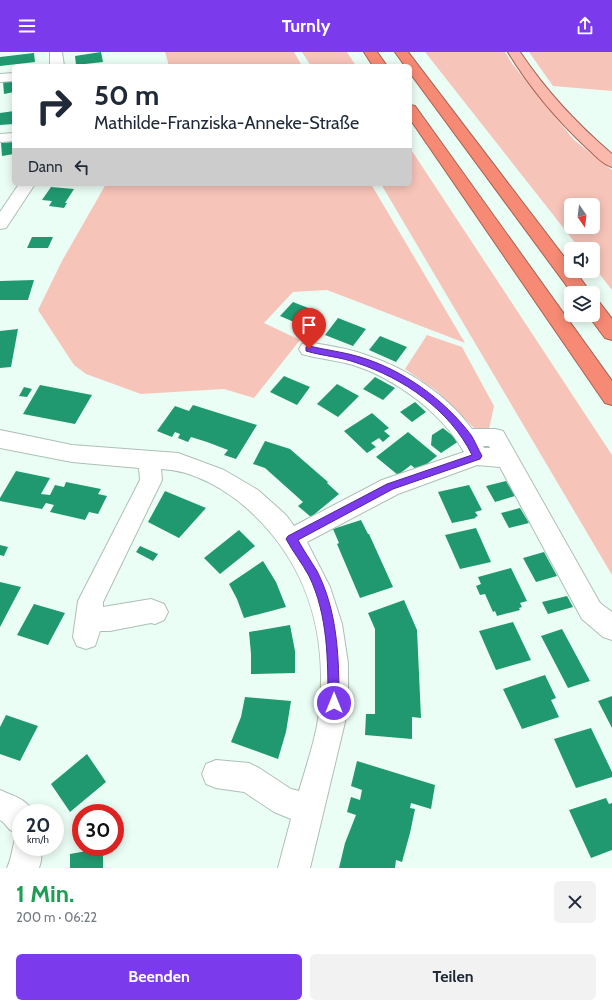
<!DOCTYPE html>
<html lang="de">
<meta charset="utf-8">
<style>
:root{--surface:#fff;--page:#f2f2f3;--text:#1f2937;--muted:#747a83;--accent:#7c3aed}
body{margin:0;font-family:Cabin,sans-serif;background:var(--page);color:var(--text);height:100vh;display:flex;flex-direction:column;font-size:15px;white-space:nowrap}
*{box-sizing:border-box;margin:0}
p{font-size:13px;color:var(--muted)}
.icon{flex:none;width:22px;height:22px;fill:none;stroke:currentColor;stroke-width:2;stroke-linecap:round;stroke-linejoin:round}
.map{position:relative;height:816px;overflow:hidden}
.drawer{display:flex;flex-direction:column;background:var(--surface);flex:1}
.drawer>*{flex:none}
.guide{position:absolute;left:12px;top:12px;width:400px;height:122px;border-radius:6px;box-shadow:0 2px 10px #0003;background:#fff;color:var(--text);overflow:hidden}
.needle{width:26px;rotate:166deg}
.fabs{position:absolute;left:564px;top:146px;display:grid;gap:8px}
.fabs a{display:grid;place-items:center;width:36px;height:36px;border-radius:6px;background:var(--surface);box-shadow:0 2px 10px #0003;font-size:20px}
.speed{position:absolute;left:12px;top:752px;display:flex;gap:8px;font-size:20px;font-weight:700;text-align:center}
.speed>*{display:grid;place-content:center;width:52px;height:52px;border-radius:50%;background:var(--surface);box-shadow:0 2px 10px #0003;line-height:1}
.speed small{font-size:10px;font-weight:400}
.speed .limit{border:6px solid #d22;background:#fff;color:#111}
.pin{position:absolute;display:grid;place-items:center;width:34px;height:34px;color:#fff;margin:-41px -17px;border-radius:50% 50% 50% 0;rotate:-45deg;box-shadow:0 0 4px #0007}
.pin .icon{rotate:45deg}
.me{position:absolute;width:44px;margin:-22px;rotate:0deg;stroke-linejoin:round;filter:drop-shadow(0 0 3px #0008)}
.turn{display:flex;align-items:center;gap:14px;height:84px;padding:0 16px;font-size:18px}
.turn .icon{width:52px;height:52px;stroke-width:2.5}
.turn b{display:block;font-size:28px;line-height:34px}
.then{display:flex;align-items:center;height:38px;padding:0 16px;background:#0003;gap:8px;font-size:15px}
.round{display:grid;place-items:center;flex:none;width:42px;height:42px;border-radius:6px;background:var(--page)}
.overview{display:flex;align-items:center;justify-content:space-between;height:68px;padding:0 16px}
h1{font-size:24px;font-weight:800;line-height:30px;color:#1e9e55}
.action{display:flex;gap:8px;margin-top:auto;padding:8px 16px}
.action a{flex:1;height:46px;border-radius:6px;background:var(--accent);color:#fff;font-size:16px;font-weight:800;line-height:46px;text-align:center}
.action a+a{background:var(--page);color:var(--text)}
header{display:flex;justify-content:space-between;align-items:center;height:52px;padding:0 16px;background:var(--accent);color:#fff;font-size:18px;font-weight:800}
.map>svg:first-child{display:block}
.green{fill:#f7c4b9;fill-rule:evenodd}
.building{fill:#219970}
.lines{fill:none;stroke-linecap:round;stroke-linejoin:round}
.minor-casing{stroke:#adbfb6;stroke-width:2}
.major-casing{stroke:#a66152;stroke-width:2}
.highway-casing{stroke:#a66152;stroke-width:2}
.minor{fill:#fff;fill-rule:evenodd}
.major{fill:#fab9ac;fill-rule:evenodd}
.highway{fill:#f78a74;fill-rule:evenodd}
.route{fill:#7c3aed;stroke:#51269a}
</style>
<header><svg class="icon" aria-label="menu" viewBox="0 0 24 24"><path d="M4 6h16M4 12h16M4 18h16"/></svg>Turnly<svg class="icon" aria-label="share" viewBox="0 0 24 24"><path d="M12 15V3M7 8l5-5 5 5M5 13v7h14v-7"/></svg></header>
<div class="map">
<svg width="612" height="816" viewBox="0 0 612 816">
<rect width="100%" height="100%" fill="#ebfef5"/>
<path class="green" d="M165 0H294L302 14H169Z
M302 0H347L356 14H311Z
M425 0H505L513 13 574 88 612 118V238L593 214V197H580ZM571 153H593V175H571Z
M529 0H612V39L553 34Z
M410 96 612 403V523L381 132H410Z
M106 132H371L465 291 327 238 293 240 264 271 300 288 254 346 224 337 141 342 86 322 74 313 38 258 62 209Z
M427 283 462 295 494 354 489 377 474 376 437 339 405 317Z"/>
<path class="building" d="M101 0 103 10 76 13 75 4Z
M34 1 35 10 0 14V5Z
M14 28V40L4 42 3 29Z
M14 59V72L0 73V61Z
M14 90V102L2 104 1 91Z
M51 135 74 137 65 151H67L64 156 49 154 52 149 42 148Z
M32 185H53L48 196H27Z
M34 228 28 248H0V229Z
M293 250 321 261 308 276 280 264Z
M338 266 366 277 353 294 325 283Z
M18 277 11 315 0 316V279Z
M380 284 407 295 396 310 369 298Z
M284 324 310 335 297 353 270 340Z
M375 325 395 336 383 348 363 337Z
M337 332 359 344 338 365 317 352Z
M40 333 92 343 75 372 23 362Z
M24 335 32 337 27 345 19 344Z
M415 350 426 360 412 370 400 360Z
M193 353 257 373 236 407 224 403 228 398 207 390 191 385 188 390 178 386 180 382 175 380 172 385 157 379 175 354 189 359Z
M372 361 389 376 384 379 390 384 383 390 379 386 371 391 376 395 367 401 344 379Z
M443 376 459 389 441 401 431 393 432 383Z
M408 380 437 404 418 419 411 413 398 423 376 405Z
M265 389 290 397 328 430 327 431 339 442 311 465 298 454 303 450 265 416 253 412Z
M16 419 50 426 41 442 50 443 55 433 64 435 66 430 101 437 98 442 107 444 98 462 89 460 85 468 50 460 54 453 46 451 42 457 0 449V446Z
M506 429 515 444 495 450 486 434Z
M469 433 482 458 475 460 478 464 475 465 476 466 452 471 438 440Z
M165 439 206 456 179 486 148 470Z
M520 456 529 471 509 476 501 461Z
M361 468 368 482H369L393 535 360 546 337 492 339 491 333 477Z
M476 476 491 510 460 517 445 483Z
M239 478 255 494 220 522 204 506Z
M0 493 8 495 4 504 0 503Z
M140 494 158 502 153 509 136 500Z
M544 500 557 524 536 530 523 506Z
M263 509 276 530 286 555 244 566 237 547 229 532Z
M511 516 527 549 520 551 522 555 519 556 520 558 497 564 495 559 493 560 485 542 480 543 476 534 481 532 478 525Z
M0 530 21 535 0 575Z
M567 544 573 555 548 562 542 550Z
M404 548 417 578 421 666 412 665V687L365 683 366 662H375V577L368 561Z
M34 552 65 561 48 593 17 583Z
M513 570 531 608 496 618 479 579Z
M290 573 295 599V621L251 622V602L249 580Z
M562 577 590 629 568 636 541 584Z
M545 623 556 646 551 648 559 665 522 677 503 637Z
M612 644V676L598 649Z
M245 645 291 649 286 680 278 707 231 690 241 665Z
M6 663 38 674 20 709 0 702V675Z
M591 676 612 720V725L576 736 554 687Z
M87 702 106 730 70 760 51 732Z
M357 709 435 733 431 757 411 751 410 756 415 757 410 781 402 810 396 808 395 816H339L345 791 356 763 347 760 351 745 360 748 362 738 351 734Z
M606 746 609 752 612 751V798L591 806 569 758Z
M103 796V816H70V802Z"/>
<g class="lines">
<defs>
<path id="minor" d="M50 0H62L64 14H50Z
M14 21V29L0 30V22Z
M14 81V89L0 90V82Z
M19 132H35L6 176 0 177V160Z
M309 290C328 294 347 296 366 303 408 317 446 342 472 377H495L503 379 600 551 612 560V588L603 585 582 567 500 415 477 413 398 442 307 490 330 535 342 572 348 611V651L345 670 310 816H278L291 767 274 760 244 740 216 736 206 732 202 722 206 712 216 708 249 711 259 716 291 737 299 739C307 711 318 681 320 651 326 578 306 512 252 461 229 439 194 418 161 417L162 428 103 550V555L151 547 164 552 168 560 164 568 155 572 151 571 110 579H100L95 594 86 597 77 594 73 585 78 549 140 428 139 416 72 410 0 396V378L72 393 178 401 224 418 258 438 286 463 294 474 382 428 464 400C442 361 395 326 353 313 336 308 319 307 302 302L299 297 302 292ZM483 394H489L490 396H484Z
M0 738C13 744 28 747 33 761H21V782L10 778 3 770 0 768Z
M21 782V795H42L41 809 39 816H7C12 806 12 795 16 784Z"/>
<path id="major" d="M508 0H520C546 39 577 72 612 102V115C602 112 595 103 588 97 557 68 530 36 508 0Z"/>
<path id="highway" d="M364 0H377L387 14H373Z
M395 0H408L571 214V219H575L591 241H572L410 21V14H405Z
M410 53 415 54 612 329V353L605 351 410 67Z
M593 250 600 251 612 267V288L605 286 588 263H593Z"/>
</defs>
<use href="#minor" class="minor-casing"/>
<use href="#major" class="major-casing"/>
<use href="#highway" class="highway-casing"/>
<use href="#minor" class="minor"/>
<use href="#major" class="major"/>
<use href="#highway" class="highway"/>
</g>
<path class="route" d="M309 294C326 298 344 300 360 305 403 318 444 347 471 383 475 389 478 397 482 404L480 407 393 437 298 488C304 499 311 509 317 519 338 560 339 607 339 651L338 655 334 657 330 655 328 651C328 609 328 563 309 524 302 511 293 500 286 487L288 484 387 432 472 403C450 358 403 326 357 311 341 305 323 304 306 299V295Z"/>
</svg>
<div class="fabs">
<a><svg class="needle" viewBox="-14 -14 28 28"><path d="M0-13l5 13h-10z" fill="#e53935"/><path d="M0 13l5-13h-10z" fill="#747a83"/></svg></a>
<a><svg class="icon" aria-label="sound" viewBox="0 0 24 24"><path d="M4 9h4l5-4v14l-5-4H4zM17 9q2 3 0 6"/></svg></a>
<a><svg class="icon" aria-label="layers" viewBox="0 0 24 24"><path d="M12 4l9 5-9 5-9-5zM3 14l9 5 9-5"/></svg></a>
</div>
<div class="speed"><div>20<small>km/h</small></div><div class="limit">30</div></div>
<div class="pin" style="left:309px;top:297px;background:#d93025"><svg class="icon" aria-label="arrive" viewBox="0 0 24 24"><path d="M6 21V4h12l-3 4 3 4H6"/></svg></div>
<svg class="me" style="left:334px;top:651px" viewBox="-20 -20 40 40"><circle r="17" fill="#7c3aed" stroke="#fff" stroke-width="3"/><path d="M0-11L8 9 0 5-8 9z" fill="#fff"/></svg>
<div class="guide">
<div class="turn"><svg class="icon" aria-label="right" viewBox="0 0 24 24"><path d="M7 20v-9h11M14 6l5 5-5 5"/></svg><div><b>50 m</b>Mathilde-Franziska-Anneke-Straße</div></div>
<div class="then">Dann<svg class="icon" aria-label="left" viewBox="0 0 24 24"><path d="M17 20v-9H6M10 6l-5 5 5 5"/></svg></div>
</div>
</div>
<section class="drawer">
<div class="overview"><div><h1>1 Min.</h1><p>200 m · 06:22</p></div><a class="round"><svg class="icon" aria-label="close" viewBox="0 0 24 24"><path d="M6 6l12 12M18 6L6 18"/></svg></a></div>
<div class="action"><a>Beenden</a><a>Teilen</a></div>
</section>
